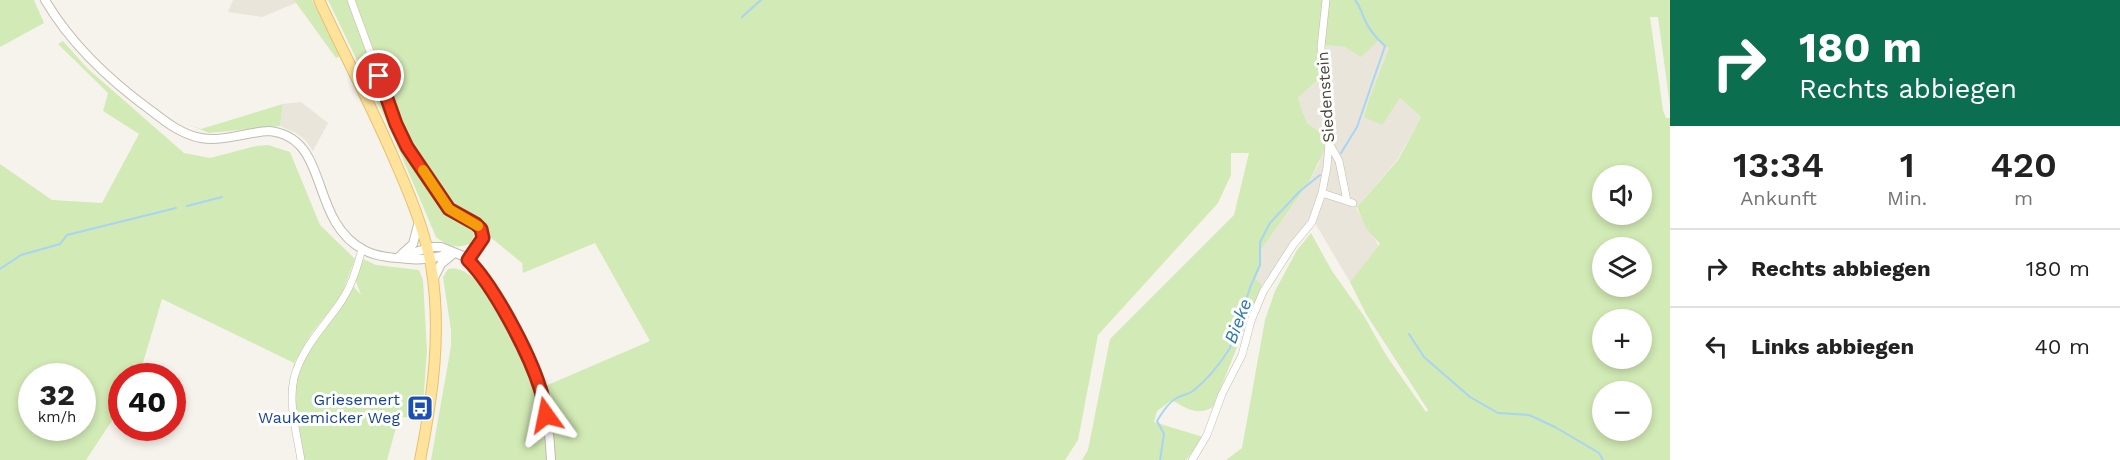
<!DOCTYPE html>
<html lang="de">
<meta charset="utf-8">
<style>
:root{--surface:#fff;--page:#f6f6f6;--text:#222;--muted:#767676;--line:#e0e0e0}
body{margin:0;font-family:"Work Sans",sans-serif;background:var(--page);color:var(--text);height:100vh;display:flex;flex-direction:column;font-size:22px;white-space:nowrap}
*{box-sizing:border-box;margin:0}
p{font-size:20px;color:var(--muted)}
.icon{flex:none;width:33px;height:33px;fill:none;stroke:currentColor;stroke-width:2;stroke-linecap:round;stroke-linejoin:round}
.map{position:relative;flex:1;overflow:hidden}
.drawer{display:flex;flex-direction:column;background:var(--surface);width:450px}
.drawer>*{flex:none}
.top-card{background:#0b6e4f;color:#fff;overflow:hidden}
.controls{position:absolute;left:1592px;top:165px;display:grid;gap:12px}
.controls a{display:grid;place-items:center;width:60px;height:60px;border-radius:50%;background:var(--surface);box-shadow:0 3px 9px #0003;font-size:30px}
.speed{position:absolute;left:18px;top:363px;display:flex;gap:12px;font-size:30px;font-weight:700;text-align:center}
.speed>*{display:grid;place-content:center;width:78px;height:78px;border-radius:50%;background:var(--surface);box-shadow:0 3px 9px #0003;line-height:1}
.speed small{font-size:15px;font-weight:400}
.speed .limit{border:9px solid #d22;background:#fff;color:#111}
.pin{position:absolute;display:grid;place-items:center;width:51px;height:51px;color:#fff;margin:-26px;border:3px solid #fff;border-radius:50%;box-shadow:0 2px 6px #0007}
.me{position:absolute;width:66px;margin:-33px;rotate:348deg;stroke-linejoin:round;filter:drop-shadow(0 0 4px #0008)}
.turn{display:flex;align-items:center;gap:21px;height:126px;padding:0 30px;font-size:27px}
.turn .icon{width:78px;height:78px;stroke-width:2.5}
.turn b{display:block;font-size:42px;line-height:51px}
.eta{display:flex;justify-content:space-evenly;align-items:center;height:102px;text-align:center}
.eta b{font-size:36px;font-weight:600;line-height:42px}
ul{padding:0;list-style:none}
li{display:flex;align-items:center;gap:18px;height:78px;padding:0 30px;border-top:2px solid var(--line)}
li div{flex:1}
li b{display:block;font-size:22px}
li em{font-style:normal}
main{display:flex;flex:1;min-height:0}
.map>svg:first-child{display:block}
.residential{fill:#eae5da}
.green{fill:#d2eab5;fill-rule:evenodd}
.lines{fill:none;stroke-linecap:round;stroke-linejoin:round}
.stream{stroke:#a9d4f2;stroke-width:2}
.minor-casing{stroke:#c2bbae;stroke-width:8}
.tertiary-casing{stroke:#c2bbae;stroke-width:10}
.primary-casing{stroke:#e6c16a;stroke-width:12}
.minor{stroke:#fff;stroke-width:7}
.tertiary{stroke:#fff;stroke-width:8}
.primary{stroke:#ffe39c;stroke-width:10}
.route-casing{stroke:#a42913;stroke-width:15}
.route{stroke:#fc3f1d;stroke-width:10}
.slow{stroke:#f59e0b;stroke-width:10}
.labels{text-anchor:middle;stroke-width:6;stroke-linejoin:round;paint-order:stroke}
.street-label{font-size:16px;fill:#4b4439;stroke:#fff}
.transit-label{font-size:16px;fill:#164399;stroke:#fff;text-anchor:end}
.water-label{font-size:18px;font-style:italic;fill:#2e7ab2;stroke:#fff}
</style>
<main>
<div class="map">
<svg width="1670" height="460" viewBox="0 0 1670 460">
<rect width="100%" height="100%" fill="#f6f3ec"/>
<path class="residential" d="M233 0H294L296 3 262 17 228 12Z
M1378 41 1389 48 1369 99 1364 117 1400 98 1421 117 1397 160 1356 208 1379 246 1350 282 1312 218 1292 242 1262 285 1256 280 1262 264 1260 251 1309 182 1319 163 1324 135 1307 123 1298 98 1324 75V45L1345 47Z
M301 102 328 123 313 151 305 140 296 133 280 126 283 104Z"/>
<path class="green" d="M0 0H34L44 23 0 47Z
M294 0H312L340 56 336 58Z
M328 0H1324L1317 48 1320 78 1298 98 1307 123 1324 135V150L1309 182 1260 251 1262 264 1256 279 1262 285 1213 407C1197 416 1187 409 1172 400L1157 411 1154 422 1203 437 1186 460H1082L1088 450 1110 339 1234 215 1249 153H1231V175L1218 203 1098 335 1078 440 1065 460H431L451 346V330L443 277 448 269C449 269 456 268 457 269 488 274 525 363 536 390L650 341 595 243 523 273 522 263 489 236 482 225 472 229 474 236 470 244C455 249 448 246 436 237L391 131Z
M1329 0H1670V106L1658 17H1650L1663 110 1666 118H1670V460H1226L1242 448 1265 320 1275 291 1297 250 1311 233 1332 271 1364 316 1386 355 1421 405 1426 412 1428 410 1366 314 1350 282 1380 244 1366 228 1357 207 1398 160 1421 117 1400 98 1382 125 1364 117 1369 99 1389 48 1378 41 1361 57 1345 47 1324 45ZM1602 176H1641V214H1602ZM1602 248H1641V286H1602ZM1602 320H1641V358H1602ZM1602 392H1641V430H1602Z
M63 41 87 68 184 153 210 158 256 146 268 145 290 152 320 225 355 259 341 296 311 334 294 363 300 366 308 351 353 286 361 295 355 279 363 259 376 265 419 270 423 280 427 351 422 418 399 417 387 460H298L289 393 294 363 162 299 139 376H122L121 407 86 460H0V164L52 200 102 203 139 134 103 111 108 93 58 44ZM32 376H82V428H32Z
M283 104 280 126 209 133 185 123 201 129Z"/>
<g class="lines">
<path class="stream" d="M742 17 761 0
M1341 153 1357 127 1385 46C1376 38 1369 30 1364 18 1361 11 1360 6 1355 0
M187 206 222 197
M0 269 21 255 60 244 67 235 176 208
M1409 334 1424 357 1470 397 1498 413 1529 415 1555 427 1599 453 1603 460
M1160 460 1164 434 1157 421C1162 413 1167 404 1175 399 1181 395 1187 395 1193 391 1208 379 1220 364 1230 348L1251 285 1260 265V242L1270 223 1300 191 1320 175"/>
<defs>
<path id="minor" d="M351 0 397 125 407 147 449 209 476 224 481 229 483 238 468 260
M1329 143 1339 161 1347 201
M1322 193 1353 203
M301 460C297 434 288 404 294 378 302 347 325 326 342 300 352 285 357 267 362 249
M1192 460 1207 435 1222 394 1242 355 1251 321 1263 292 1293 245 1312 222 1322 193 1327 167 1329 143 1321 47 1326 0"/>
<path id="tertiary" d="M45 0C72 46 110 81 153 112 167 123 183 135 201 138 223 142 247 132 269 131 331 137 308 221 364 250 377 257 394 258 409 259 424 261 440 256 454 253
M402 254 413 244 419 221
M400 256 433 247H441L463 256 472 263C495 298 531 351 541 391 547 413 550 437 551 460
M433 280 441 264 452 255"/>
<path id="primary" d="M319 0C344 54 372 107 395 161 410 195 424 229 431 265 442 331 433 395 420 460"/>
</defs>
<use href="#minor" class="minor-casing"/>
<use href="#tertiary" class="tertiary-casing"/>
<use href="#primary" class="primary-casing"/>
<use href="#minor" class="minor"/>
<use href="#tertiary" class="tertiary"/>
<use href="#primary" class="primary"/>
</g>
<g class="lines">
<defs>
<path id="route" d="M379 76 396 124 407 147 449 209 476 224 481 229 483 238 468 260C494 286 529 353 540 388 543 396 544 406 546 415"/>
</defs>
<use href="#route" class="route-casing"/>
<use href="#route" class="route"/>
<path class="slow" d="M423 170 449 209 478 226"/>
</g>
<defs>
<symbol id="bus-square" viewBox="-11 -11 22 22"><rect x="-9" y="-9" width="18" height="18" rx="4" fill="#1a4fb4" stroke="#fff"/><path d="M-5-6H5V4H4V6H2V4H-2V6H-4V4H-5ZM-3.5-4V0h7V-4ZM-3.5 1.2v1.5H-2V1.2ZM2 1.2v1.5H3.5V1.2Z" fill="#fff"/></symbol>
</defs>
<g fill-rule="evenodd">
<use href="#bus-square" x="405" y="393" width="30" height="30"/>
</g>
<g class="labels">
<g class="street-label">
<text transform="translate(1325 97) rotate(-94)" y="6">Siedenstein</text>
</g>
<g class="transit-label">
<text x="400" y="405">Griesemert<tspan x="400" dy="18">Waukemicker Weg</tspan></text>
</g>
<g class="water-label">
<text transform="translate(1238 321) rotate(-69)" y="6">Bieke</text>
</g>
</g>
</svg>
<div class="controls">
<a><svg class="icon" aria-label="sound" viewBox="0 0 24 24"><path d="M4 9h4l5-4v14l-5-4H4zM17 9q2 3 0 6"/></svg></a>
<a><svg class="icon" aria-label="layers" viewBox="0 0 24 24"><path d="M12 4l9 5-9 5-9-5zM3 14l9 5 9-5"/></svg></a>
<a>+</a>
<a>−</a>
</div>
<div class="speed"><div>32<small>km/h</small></div><div class="limit">40</div></div>
<div class="pin" style="left:379px;top:76px;background:#d93025"><svg class="icon" aria-label="arrive" viewBox="0 0 24 24"><path d="M6 21V4h12l-3 4 3 4H6"/></svg></div>
<svg class="me" style="left:546px;top:415px" viewBox="-20 -20 40 40"><path d="M0-17L14 15 0 8-14 15z" fill="#fc3f1d" stroke="#fff" stroke-width="4"/></svg>
</div>
<section class="drawer">
<div class="top-card">
<div class="turn"><svg class="icon" aria-label="right" viewBox="0 0 24 24"><path d="M7 20v-9h11M14 6l5 5-5 5"/></svg><div><b>180 m</b>Rechts abbiegen</div></div>
</div>
<div class="eta">
<div><b>13:34</b><p>Ankunft</p></div>
<div><b>1</b><p>Min.</p></div>
<div><b>420</b><p>m</p></div>
</div>
<ul>
<li><svg class="icon" aria-label="right" viewBox="0 0 24 24"><path d="M7 20v-9h11M14 6l5 5-5 5"/></svg><div><b>Rechts abbiegen</b></div><em>180 m</em></li>
<li><svg class="icon" aria-label="left" viewBox="0 0 24 24"><path d="M17 20v-9H6M10 6l-5 5 5 5"/></svg><div><b>Links abbiegen</b></div><em>40 m</em></li>
</ul>
</section>
</main>
